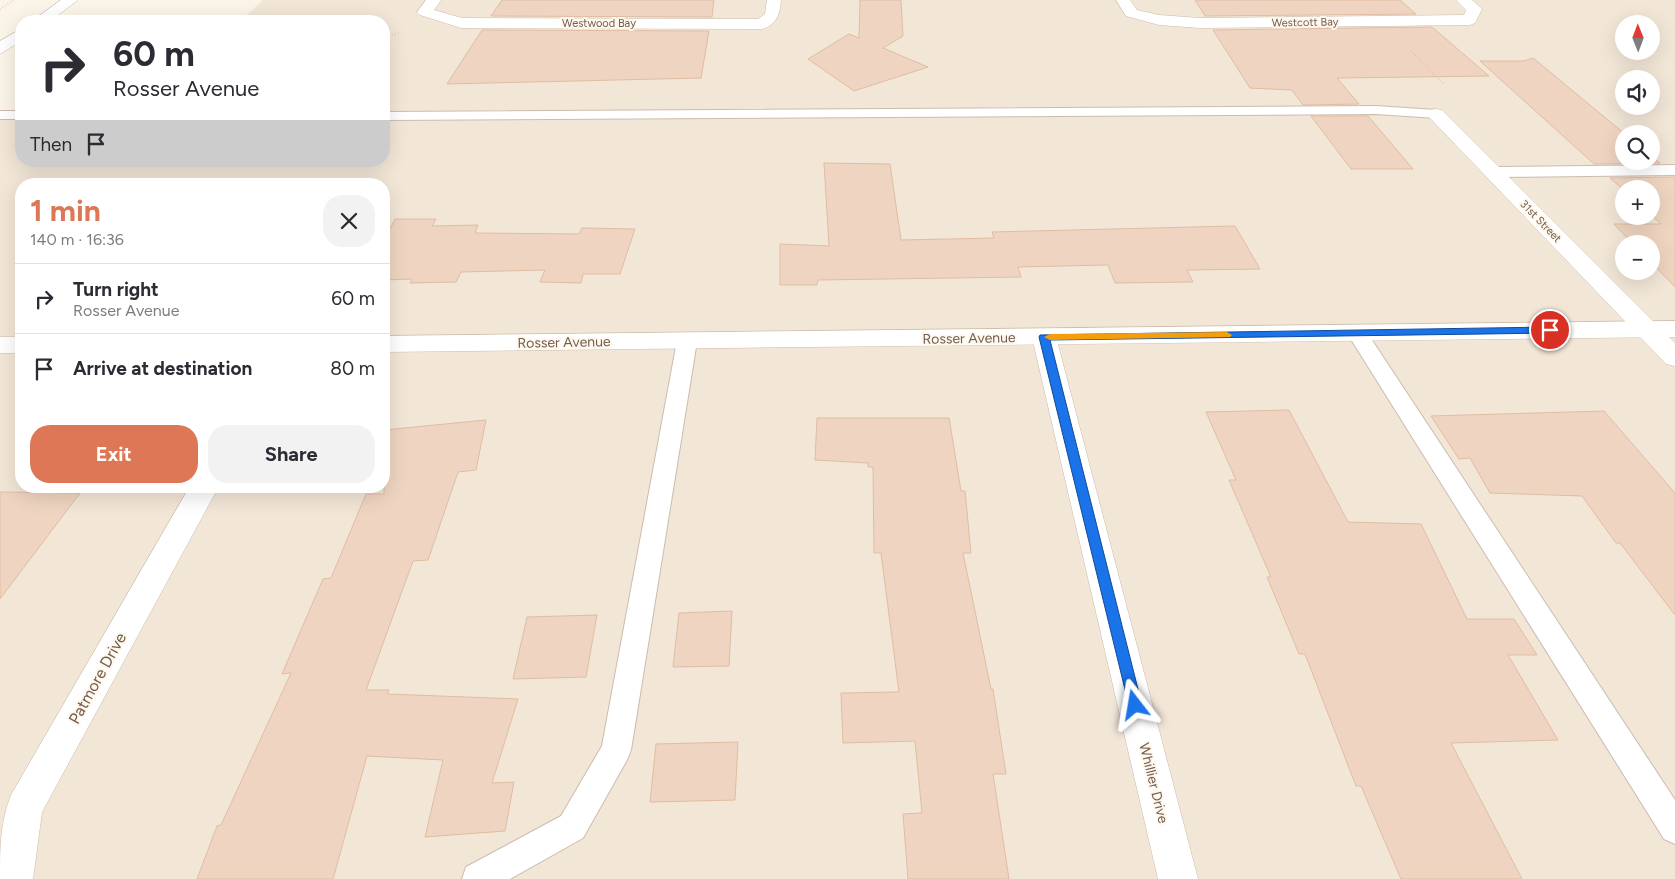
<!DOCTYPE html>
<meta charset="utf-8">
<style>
:root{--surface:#fff;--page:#f2f2f3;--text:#2b2b33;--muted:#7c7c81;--line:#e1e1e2;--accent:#d75}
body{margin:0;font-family:Figtree,sans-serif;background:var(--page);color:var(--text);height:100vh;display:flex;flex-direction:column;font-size:19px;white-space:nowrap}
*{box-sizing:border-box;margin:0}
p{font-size:16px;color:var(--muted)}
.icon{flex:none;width:28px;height:28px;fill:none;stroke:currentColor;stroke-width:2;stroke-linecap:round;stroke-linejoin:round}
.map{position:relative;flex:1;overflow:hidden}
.details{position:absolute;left:15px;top:178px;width:375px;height:315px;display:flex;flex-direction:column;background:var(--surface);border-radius:20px;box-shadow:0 5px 20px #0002}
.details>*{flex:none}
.banner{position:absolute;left:15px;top:15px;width:375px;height:152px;border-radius:20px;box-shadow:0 5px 20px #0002;background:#fff;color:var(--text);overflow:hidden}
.needle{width:32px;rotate:359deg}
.controls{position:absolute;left:1615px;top:15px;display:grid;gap:10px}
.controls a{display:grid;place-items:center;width:45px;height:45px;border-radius:50%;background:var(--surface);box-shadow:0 5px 20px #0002;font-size:25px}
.pin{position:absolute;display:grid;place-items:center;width:42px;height:42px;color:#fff;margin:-21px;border:2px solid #fff;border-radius:50%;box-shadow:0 1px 5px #0007}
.me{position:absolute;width:55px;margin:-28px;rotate:346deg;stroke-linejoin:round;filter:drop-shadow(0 0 4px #0008)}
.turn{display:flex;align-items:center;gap:18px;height:105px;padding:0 15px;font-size:22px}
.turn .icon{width:65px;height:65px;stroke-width:2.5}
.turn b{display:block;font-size:35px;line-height:42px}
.then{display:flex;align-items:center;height:48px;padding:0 15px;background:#0003;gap:10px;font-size:19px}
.round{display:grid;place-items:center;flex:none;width:52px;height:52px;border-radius:20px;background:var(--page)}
.overview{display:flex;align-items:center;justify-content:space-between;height:85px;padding:0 15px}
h1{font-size:30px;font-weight:700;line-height:38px;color:var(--accent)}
.action{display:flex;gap:10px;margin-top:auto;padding:10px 15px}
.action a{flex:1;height:58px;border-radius:20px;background:var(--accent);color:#fff;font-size:20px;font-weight:700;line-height:58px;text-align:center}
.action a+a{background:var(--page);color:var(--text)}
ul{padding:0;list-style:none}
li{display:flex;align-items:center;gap:15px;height:70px;padding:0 15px;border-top:1px solid var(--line)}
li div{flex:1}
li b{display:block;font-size:19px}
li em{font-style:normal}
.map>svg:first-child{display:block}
.residential{fill:#f2e6d7;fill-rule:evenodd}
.building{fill:#efd5c1;stroke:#e0bca3}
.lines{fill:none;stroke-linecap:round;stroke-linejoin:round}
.lane-casing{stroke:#ccbcae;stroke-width:2}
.street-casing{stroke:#ccbcae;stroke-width:1}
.secondary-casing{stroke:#cfbdac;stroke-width:1}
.path{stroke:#d4b8a4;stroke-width:2;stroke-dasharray:0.5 2.5;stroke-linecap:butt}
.lane{fill:#fff;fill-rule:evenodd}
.street{fill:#fff;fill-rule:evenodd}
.secondary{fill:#fff;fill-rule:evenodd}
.route{fill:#1a73e8;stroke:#114b97}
.slow{fill:#f59e0b}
.labels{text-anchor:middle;stroke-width:4;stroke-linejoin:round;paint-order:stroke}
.far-street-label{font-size:11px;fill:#745c4d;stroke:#fef8ee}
.street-label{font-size:14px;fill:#745c4d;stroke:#fef8ee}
.near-street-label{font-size:16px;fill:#745c4d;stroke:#fef8ee}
</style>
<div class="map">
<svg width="1675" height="879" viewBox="0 0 1675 879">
<rect width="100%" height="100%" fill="#fbf4e8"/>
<path class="residential" d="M263 0H1675V879H0V113L21 112V161H384V21H240ZM1624 24H1651V51H1624ZM1624 79H1651V106H1624ZM1624 134H1651V161H1624ZM21 184H384V486H21ZM1624 189H1651V216H1624ZM1624 244H1651V271H1624Z"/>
<path class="building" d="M502 0H714L712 17 491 16Z
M860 0H901L903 36 883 48 928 67 854 91 808 59 849 34 859 38Z
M1195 0H1400L1416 14 1205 16Z
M1432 27 1489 76 1337 78 1359 104 1303 105 1292 90 1250 88 1213 30Z
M482 30 709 31 701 78 447 84Z
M1533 58 1625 134 1624 161H1651V156L1660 163 1594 164 1480 61H1524Z
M1311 116H1368L1413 169H1351Z
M824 163 890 164 901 240 994 238 992 232 1235 226 1260 269 1187 270 1193 282 1115 283 1108 265 1018 267 1021 277 818 280 817 285H780V244L829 246Z
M1675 177V287L1651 262V244H1633L1614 224H1661L1651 215V189L1624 190 1610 178Z
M395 219H436L432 226 478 225 475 233 579 234 582 228 635 229 620 274H583L581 283 540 282 545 270 461 272 456 282 410 283 412 279 384 280V241Z
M1289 410 1348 522 1421 524 1467 619H1514L1537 655H1508L1558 740 1451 743 1522 879H1401L1361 786H1356L1305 654H1299L1267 577H1271L1229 480H1236L1206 412Z
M1604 411 1675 493V615L1620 543H1616L1582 496 1490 493 1470 458 1459 459 1431 416Z
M817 418H949L961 491H965L971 553H963L991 689H993L1006 774H993L1009 879H908L903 814 922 813 915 741 843 743 841 693 899 692 881 553H874L873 467H868V463L815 460Z
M486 420 476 470 458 472 428 560 413 561 366 690H389L387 694 518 699 492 783 514 782 505 831 425 837 443 760 367 756 333 879H197L217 826 221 825 291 673 282 674 323 579 331 578 366 494H384V430Z
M0 492 80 493 0 599Z
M732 611 729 666 673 667 679 613Z
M597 615 586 677 513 679 527 617Z
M738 742 735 800 650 802 656 744Z"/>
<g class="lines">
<defs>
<path id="lane" d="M1376 106 1436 110 1443 114 1436 118 1376 114 384 120V112Z
M0 111H21V119H0Z
M1675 165V175L1493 177 1485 172 1493 167Z
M1357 327 1364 328 1675 800V844L1664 839 1347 333 1350 328Z
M687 334 694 336 697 341 631 750 627 760 583 838 510 879H462L466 867 561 816 602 746 677 341 680 336Z"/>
<path id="street" d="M61 0H78L50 21H32Z
M426 0H441L434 10 462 18 758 19 765 14 767 0H781C780 13 777 25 762 29L461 28 420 15 417 12Z
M1116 0H1130L1137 10 1159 15 1200 18 1464 15 1466 10 1456 0H1472L1482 9 1475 23 1470 25 1200 28 1159 25 1126 16Z
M21 29V41L0 54V41Z
M1436 109 1442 110 1675 343V366L1666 364 1430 118 1427 114 1430 110Z
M1044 329 1053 331 1056 337 1198 879H1158L1032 337 1035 331Z
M190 486H219L42 812 33 879H0C0 850 0 822 11 795Z"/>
<path id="secondary" d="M1675 321V337L384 352V336Z
M0 337H21V353H0Z"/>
</defs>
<use href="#lane" class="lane-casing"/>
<use href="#street" class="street-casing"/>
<use href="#secondary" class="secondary-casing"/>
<path class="path" d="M0 9 14 0
M384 38 401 32
M1411 51 1444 84"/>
<use href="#lane" class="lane"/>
<use href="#street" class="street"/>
<use href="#secondary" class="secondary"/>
</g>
<path class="route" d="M1550 327 1554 328V333L1050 340 1142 705 1140 710 1135 712 1130 710 1039 337 1040 335Z"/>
<path class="slow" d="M1227 332 1232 335 1230 337 1050 340 1044 337 1050 334Z"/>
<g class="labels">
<g class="far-street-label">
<text transform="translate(1305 22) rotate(-1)" y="4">Westcott Bay</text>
<text x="599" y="27">Westwood Bay</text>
<text transform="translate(1541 221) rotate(46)" y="4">31st Street</text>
</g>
<g class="street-label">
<text transform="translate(969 338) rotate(-1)" y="5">Rosser Avenue</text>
<text transform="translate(564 342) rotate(-1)" y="5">Rosser Avenue</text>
<text transform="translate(1154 783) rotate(76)" y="5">Whillier Drive</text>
</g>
<g class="near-street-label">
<text transform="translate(97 678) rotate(-61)" y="6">Patmore Drive</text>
</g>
</g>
</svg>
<div class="controls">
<a><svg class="needle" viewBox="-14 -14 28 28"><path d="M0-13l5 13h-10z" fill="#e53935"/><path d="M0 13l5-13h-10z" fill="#7c7c81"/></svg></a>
<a><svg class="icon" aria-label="sound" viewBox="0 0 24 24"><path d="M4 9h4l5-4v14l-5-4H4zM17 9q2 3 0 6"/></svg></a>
<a><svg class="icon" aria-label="search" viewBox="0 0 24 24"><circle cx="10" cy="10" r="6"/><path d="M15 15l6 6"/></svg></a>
<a>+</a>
<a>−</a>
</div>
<div class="pin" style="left:1550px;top:330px;background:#d93025"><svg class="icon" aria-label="arrive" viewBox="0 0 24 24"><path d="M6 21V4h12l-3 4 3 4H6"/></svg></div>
<svg class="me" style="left:1135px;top:705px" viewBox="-20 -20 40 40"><path d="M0-17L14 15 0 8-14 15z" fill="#1a73e8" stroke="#fff" stroke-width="4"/></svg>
<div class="banner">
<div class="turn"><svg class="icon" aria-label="right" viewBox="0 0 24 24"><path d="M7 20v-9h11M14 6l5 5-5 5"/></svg><div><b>60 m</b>Rosser Avenue</div></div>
<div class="then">Then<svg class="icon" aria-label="arrive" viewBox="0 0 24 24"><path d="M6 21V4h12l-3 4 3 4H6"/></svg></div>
</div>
<section class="details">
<div class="overview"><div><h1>1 min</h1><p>140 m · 16:36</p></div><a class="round"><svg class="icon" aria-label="close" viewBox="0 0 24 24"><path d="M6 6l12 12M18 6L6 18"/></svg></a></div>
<ul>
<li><svg class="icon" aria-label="right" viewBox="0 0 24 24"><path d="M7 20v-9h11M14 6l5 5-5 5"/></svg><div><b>Turn right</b><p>Rosser Avenue</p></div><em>60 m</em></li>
<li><svg class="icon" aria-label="arrive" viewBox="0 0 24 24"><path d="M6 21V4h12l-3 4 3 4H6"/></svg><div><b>Arrive at destination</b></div><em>80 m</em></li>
</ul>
<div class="action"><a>Exit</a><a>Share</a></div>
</section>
</div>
